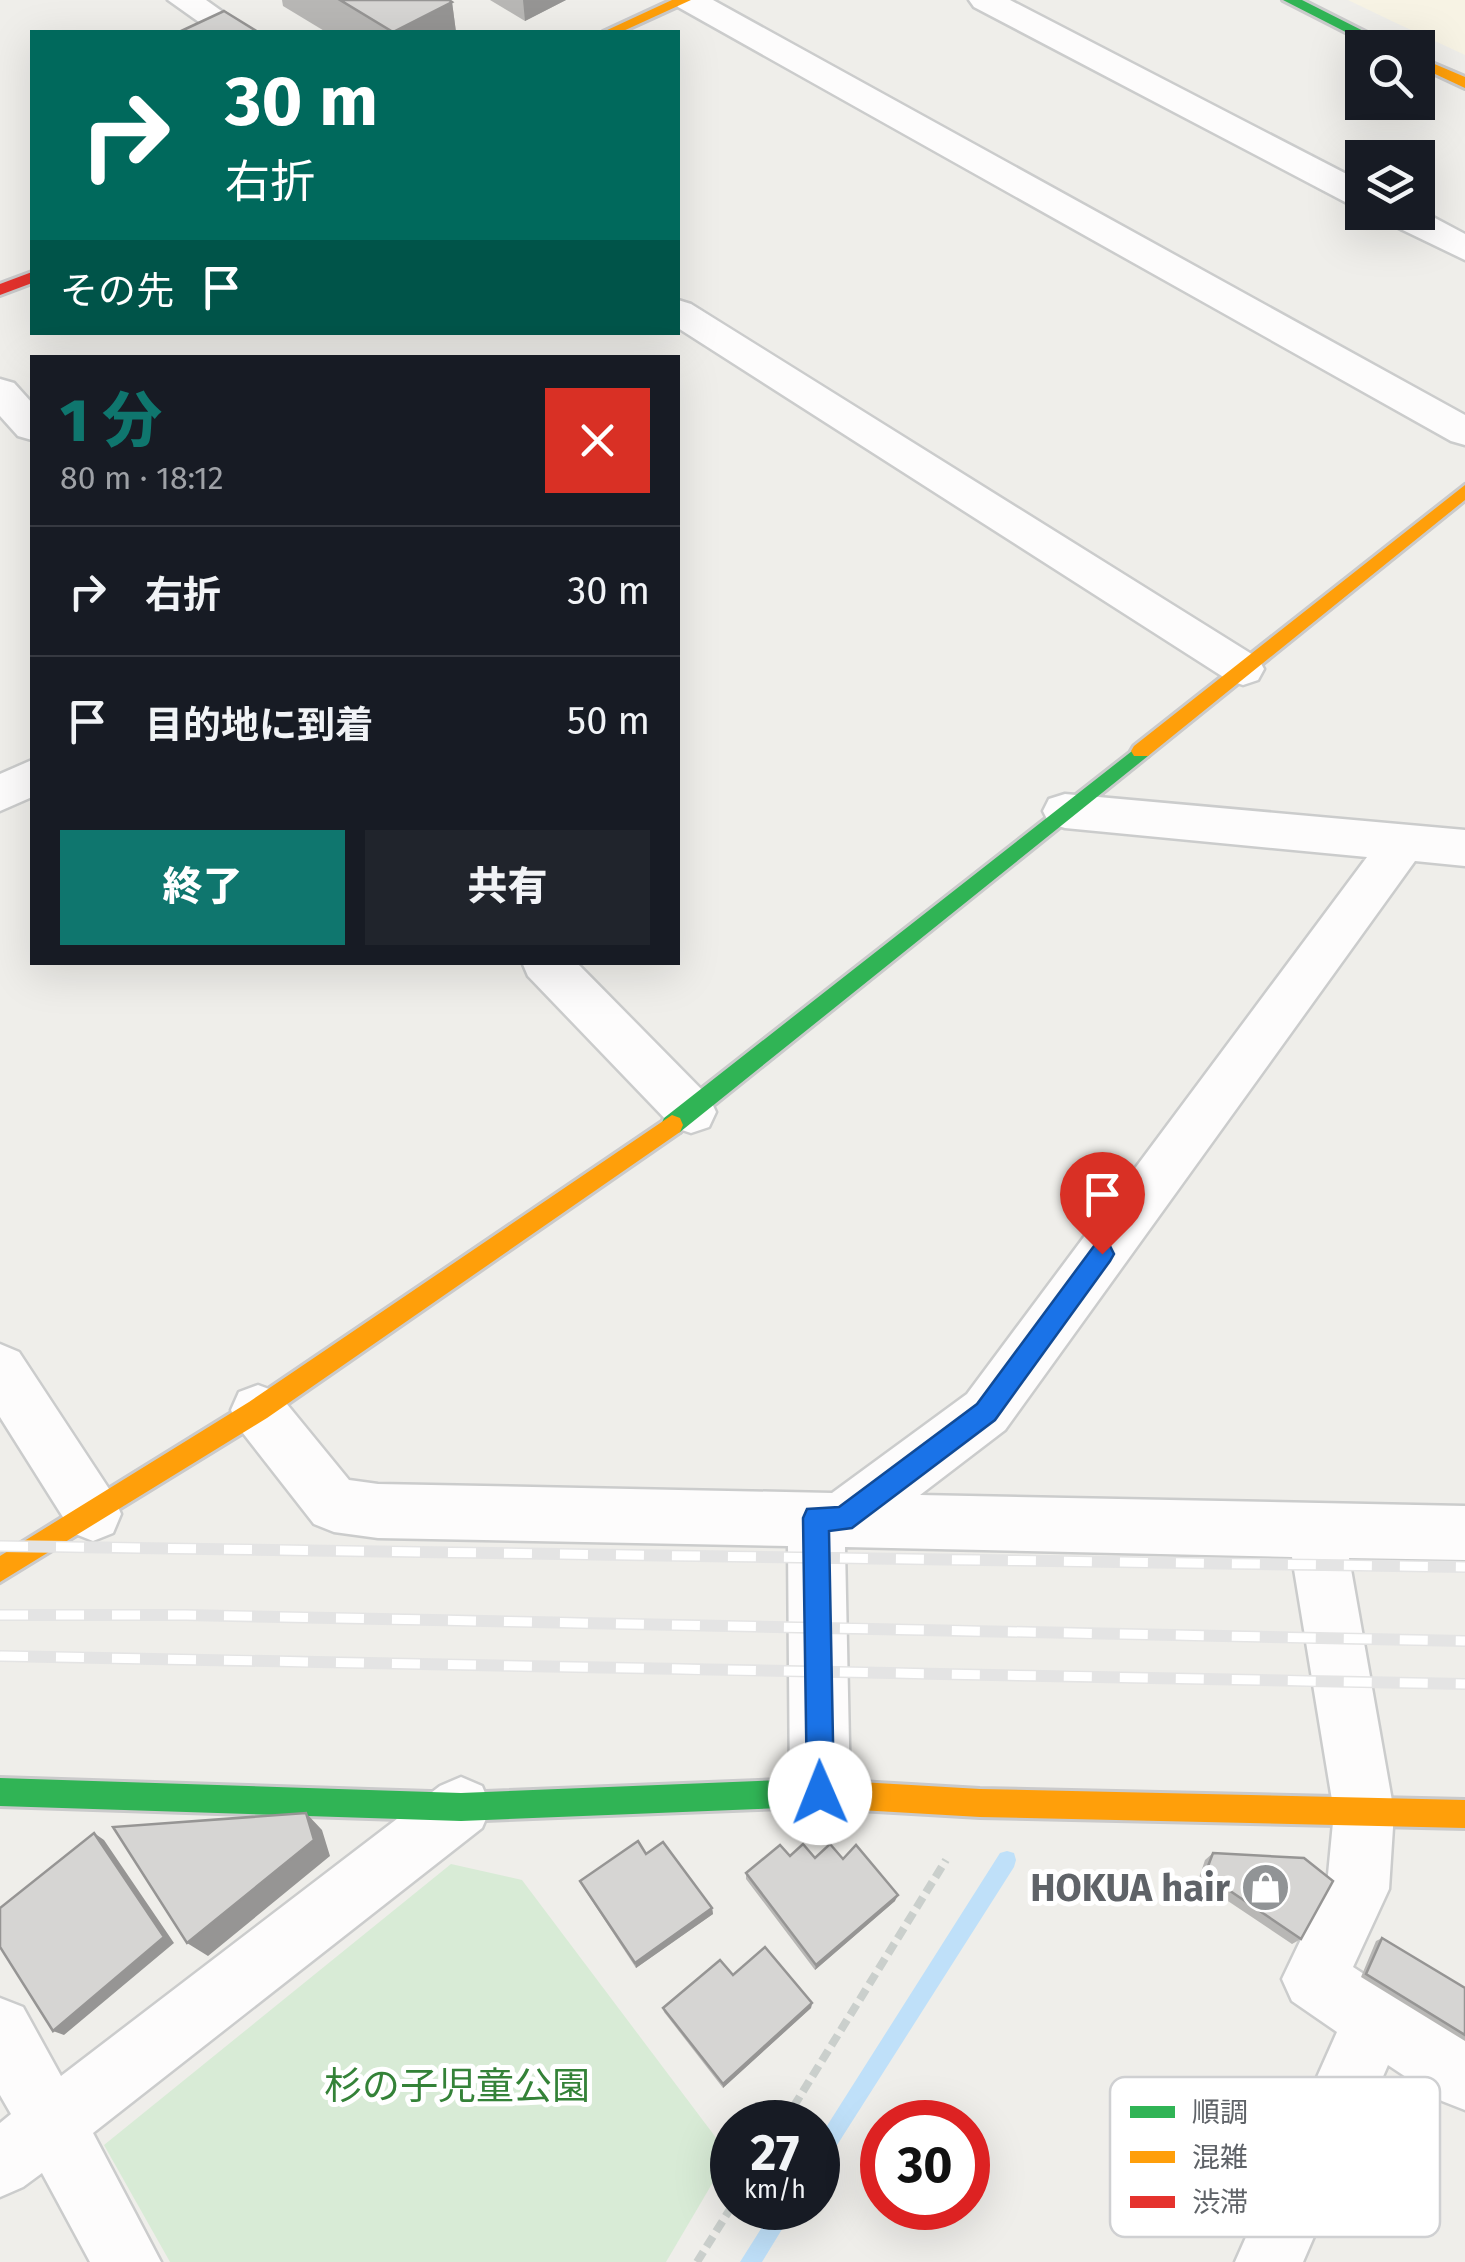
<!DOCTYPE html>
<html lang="ja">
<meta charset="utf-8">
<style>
:root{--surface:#171b24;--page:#20242c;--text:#f1f3f6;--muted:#9ea1a6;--line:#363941;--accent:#0f766e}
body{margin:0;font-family:"Fira Sans","Noto Sans JP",sans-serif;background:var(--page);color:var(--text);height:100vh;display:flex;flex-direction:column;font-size:38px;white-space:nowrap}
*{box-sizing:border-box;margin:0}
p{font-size:32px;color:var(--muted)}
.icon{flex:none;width:55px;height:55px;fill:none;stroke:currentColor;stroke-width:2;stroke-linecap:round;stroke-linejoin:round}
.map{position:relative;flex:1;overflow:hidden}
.side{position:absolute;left:30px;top:355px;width:650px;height:610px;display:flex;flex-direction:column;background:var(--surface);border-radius:0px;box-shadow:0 10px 40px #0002}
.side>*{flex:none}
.top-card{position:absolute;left:30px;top:30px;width:650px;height:305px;border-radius:0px;box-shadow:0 10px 40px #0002;background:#00695c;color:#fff;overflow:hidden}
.controls{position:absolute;left:1345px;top:30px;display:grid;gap:20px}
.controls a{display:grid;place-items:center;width:90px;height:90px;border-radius:0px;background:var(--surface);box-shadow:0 10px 40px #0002;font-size:50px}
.speed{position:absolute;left:710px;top:2100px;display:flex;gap:20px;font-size:50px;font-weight:700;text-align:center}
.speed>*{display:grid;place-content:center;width:130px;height:130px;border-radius:50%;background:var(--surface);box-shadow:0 10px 40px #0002;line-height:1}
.speed small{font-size:25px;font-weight:400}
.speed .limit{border:15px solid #d22;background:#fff;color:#111}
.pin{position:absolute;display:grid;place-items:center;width:85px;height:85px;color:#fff;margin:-102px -42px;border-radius:50% 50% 50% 0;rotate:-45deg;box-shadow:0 0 10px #0007}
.pin .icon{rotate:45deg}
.me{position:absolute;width:110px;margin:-55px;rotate:359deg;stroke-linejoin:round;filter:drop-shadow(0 0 8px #0008)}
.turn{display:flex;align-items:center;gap:35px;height:210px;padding:0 30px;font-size:45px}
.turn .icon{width:130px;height:130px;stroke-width:2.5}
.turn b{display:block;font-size:70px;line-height:85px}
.then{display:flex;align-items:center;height:95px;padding:0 30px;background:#0003;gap:20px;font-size:38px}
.round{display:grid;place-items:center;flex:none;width:105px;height:105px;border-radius:0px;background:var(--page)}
.headline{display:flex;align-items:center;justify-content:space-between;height:170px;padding:0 30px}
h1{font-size:60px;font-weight:800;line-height:75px;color:var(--accent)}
.button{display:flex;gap:20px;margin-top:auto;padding:20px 30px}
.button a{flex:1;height:115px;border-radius:0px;background:var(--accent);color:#fff;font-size:40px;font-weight:800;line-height:115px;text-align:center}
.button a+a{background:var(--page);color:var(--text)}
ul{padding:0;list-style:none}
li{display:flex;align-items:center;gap:30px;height:130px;padding:0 30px;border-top:2px solid var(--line)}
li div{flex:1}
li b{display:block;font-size:38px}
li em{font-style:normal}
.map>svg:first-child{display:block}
.commercial{fill:#f7f3e4}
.green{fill:#d8ebd6}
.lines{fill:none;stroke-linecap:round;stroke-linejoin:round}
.stream{fill:#bfe0f9;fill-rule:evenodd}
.street-casing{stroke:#cbcccc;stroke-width:5}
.fast-casing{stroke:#cacacb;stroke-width:6}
.slow-casing{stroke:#cacacb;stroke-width:6}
.jam-casing{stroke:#cacacb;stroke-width:6}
.path{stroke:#cacfcc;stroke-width:8;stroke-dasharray:12 6;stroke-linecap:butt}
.street{fill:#fdfcfc;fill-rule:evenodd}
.fast{fill:#30b455;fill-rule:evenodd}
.slow{fill:#ff9f0a;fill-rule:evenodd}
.jam{fill:#e5322d;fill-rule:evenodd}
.rail-casing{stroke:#e4e4e4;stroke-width:12}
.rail{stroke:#fff;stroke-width:9;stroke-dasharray:28;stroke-linecap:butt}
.wall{fill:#b8b7b5}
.shaded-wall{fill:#969594}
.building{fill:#d6d5d3;stroke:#969594;stroke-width:2.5}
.route{fill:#1a73e8;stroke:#114b97;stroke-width:2.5}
.labels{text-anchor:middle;stroke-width:10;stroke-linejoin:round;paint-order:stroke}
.near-poi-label{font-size:38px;font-weight:bold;fill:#5f6368;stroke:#fff;text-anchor:end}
.near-park-label{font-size:38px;fill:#348238;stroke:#fff}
.key{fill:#fff;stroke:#cfd0d2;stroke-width:2.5}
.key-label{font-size:28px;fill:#5f6368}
</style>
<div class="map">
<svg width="1465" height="2262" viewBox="0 0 1465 2262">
<rect width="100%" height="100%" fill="#efeeea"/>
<path class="commercial" d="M1348 0H1465V55L1396 23Z"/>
<path class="green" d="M451 1864 522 1880 729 2155 666 2262H170L104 2145Z"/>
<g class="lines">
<path class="stream" d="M1007 1851 1014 1853 1016 1860 1014 1867 825 2164 818 2167V2140L1000 1853Z
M774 2208H795L762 2262H740Z"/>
<defs>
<path id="street" d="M168 0H206L251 32H213Z
M673 0H713L1465 415V445L1451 441 678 7Z
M969 0H1010L1362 182V207L1349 204 974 7Z
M1418 209 1465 234V260L1382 220 1378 212Z
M678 300 691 304 1258 658 1264 669 1258 680 1243 685 1228 680 678 328Z
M0 379 14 383 32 403V440L18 436 0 416Z
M32 760V797L0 811V774Z
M1065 794 1465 830V866L1415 861 1005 1430 920 1495 1465 1506V1560L1349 1558 1394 1812 1389 1889 1353 1967 1465 2040V2110L1442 2101 1388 2065 1303 2262H1235L1337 2032 1292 2001 1282 1979 1327 1885 1334 1812 1292 1557 845 1547 850 1793 841 1814 820 1823 799 1814 790 1793 788 1546 378 1538 334 1532 314 1524 239 1428 231 1410 239 1392 258 1385 277 1392 349 1480 378 1484 832 1493 967 1394 1367 857 1065 828 1049 823 1043 811 1049 799Z
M522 962H576L709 1097 716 1112 709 1127 691 1133 673 1127 528 976Z
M0 1344 19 1352 113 1495 121 1514 113 1533 93 1541 73 1533 0 1417Z
M461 1777 482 1786 491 1807 482 1828 93 2133 161 2262H90L42 2173 23 2187 0 2197V2123L11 2114 0 2095V1998L23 2007 61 2076 440 1786Z"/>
<path id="fast" d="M1283 0H1302L1397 48H1377Z
M1141 744 1148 746 1151 751 1148 756 680 1132 672 1135 664 1132 661 1125 664 1118Z
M0 1778 461 1793 808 1779 818 1783 822 1793 818 1803 808 1807 461 1821 0 1806Z"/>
<path id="slow" d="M672 0H691L621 32H603Z
M1418 57 1465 77V88L1418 66Z
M1465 485V500L1148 756H1134L1131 751 1134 746Z
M672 1115 680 1118 683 1125 680 1132 267 1418 0 1582V1556L249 1402Z
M808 1779 980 1789 1465 1800V1828L980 1817 808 1807 798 1803 794 1793 798 1783Z"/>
<path id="jam" d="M32 272V283L0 295V284Z"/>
</defs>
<use href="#street" class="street-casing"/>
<use href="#fast" class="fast-casing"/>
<use href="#slow" class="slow-casing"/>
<use href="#jam" class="jam-casing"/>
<path class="path" d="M784 2122 946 1860
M697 2262 732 2206"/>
<use href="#street" class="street"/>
<use href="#fast" class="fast"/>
<use href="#slow" class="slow"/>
<use href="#jam" class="jam"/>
<defs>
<path id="rail" d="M0 1546 1465 1567
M0 1615H186L1465 1641
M0 1656 1465 1684"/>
</defs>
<use href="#rail" class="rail-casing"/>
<use href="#rail" class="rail"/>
</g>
<path class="wall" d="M282 0H449L452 2 456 32H326L283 6Z
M490 0H566L525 21Z
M1213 1853 1301 1939 1292 1944 1198 1881 1205 1860Z
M790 1856 843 1859 895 1901 815 1970 746 1879V1873Z
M580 1881 712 1908 713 1914 636 1968 583 1887Z
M1382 1938 1465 1988V2041L1361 1977 1376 1941Z
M733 1975 812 2003 811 2008 723 2088 664 2012 663 2008Z"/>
<path class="shaded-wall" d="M523 0H566L525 21Z
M452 2 456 32H393Z
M306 1813 322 1830 330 1856 208 1956 187 1943Z
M94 1833 104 1840 174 1943 64 2035 53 2031Z
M898 1895 895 1901 815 1970 816 1965Z
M712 1908 713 1914 636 1968 635 1963Z
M812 2003 811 2008 723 2088V2084Z"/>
<path class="building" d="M340 0H449L452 2 393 32Z
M224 11 258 32H179Z
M306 1813 314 1840 187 1943 113 1827Z
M94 1833 164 1937 53 2031 0 1947V1908Z
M638 1841 646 1854 663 1842 712 1908 635 1963 580 1881Z
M803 1844 815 1858 830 1844 843 1859 856 1845 898 1895 816 1965 746 1873 780 1845 790 1856Z
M1213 1853 1304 1858 1333 1881 1301 1939 1205 1874Z
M1382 1938 1465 1988V2035L1366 1974Z
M765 1947 812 2003 723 2084 663 2008 720 1960 733 1975Z"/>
<path class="route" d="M1102 1243 1110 1246 1114 1254 1110 1261 995 1420 852 1528 829 1531 834 1793 830 1802 820 1806 811 1802 807 1793 803 1518 807 1509 839 1507 977 1404 1094 1246Z"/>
<defs>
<symbol id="shop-disc" viewBox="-11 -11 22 22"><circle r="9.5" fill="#919496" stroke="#fff"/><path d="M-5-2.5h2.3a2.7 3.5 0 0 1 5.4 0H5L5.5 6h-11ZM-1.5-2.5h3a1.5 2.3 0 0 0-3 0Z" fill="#fff"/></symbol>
</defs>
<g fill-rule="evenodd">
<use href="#shop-disc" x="1238" y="1860" width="55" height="55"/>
</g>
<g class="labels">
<g class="near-poi-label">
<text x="1230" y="1901">HOKUA hair</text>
</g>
<g class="near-park-label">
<text x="457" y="2099">杉の子児童公園</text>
</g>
</g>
<rect x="1110" y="2077" width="330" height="160" rx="15" class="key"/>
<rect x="1130" y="2106" width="45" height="12" fill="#30b455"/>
<rect x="1130" y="2151" width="45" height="12" fill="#ff9f0a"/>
<rect x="1130" y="2196" width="45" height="12" fill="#e5322d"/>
<g class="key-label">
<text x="1192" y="2122">順調</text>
<text x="1192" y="2167">混雑</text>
<text x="1192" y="2212">渋滞</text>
</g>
</svg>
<div class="controls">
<a><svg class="icon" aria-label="search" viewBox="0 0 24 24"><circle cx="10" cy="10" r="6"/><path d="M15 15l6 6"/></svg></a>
<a><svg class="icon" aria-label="layers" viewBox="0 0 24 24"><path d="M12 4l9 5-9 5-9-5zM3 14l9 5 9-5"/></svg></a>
</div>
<div class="speed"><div>27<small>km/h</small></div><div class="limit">30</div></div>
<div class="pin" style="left:1102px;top:1254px;background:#d93025"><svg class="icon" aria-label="arrive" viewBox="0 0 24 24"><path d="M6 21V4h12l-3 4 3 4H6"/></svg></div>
<svg class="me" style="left:820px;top:1793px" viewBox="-20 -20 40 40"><circle r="19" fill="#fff"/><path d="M0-13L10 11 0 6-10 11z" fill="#1a73e8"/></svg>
<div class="top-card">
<div class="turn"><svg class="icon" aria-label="right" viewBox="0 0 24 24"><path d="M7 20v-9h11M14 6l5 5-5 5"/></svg><div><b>30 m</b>右折</div></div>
<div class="then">その先<svg class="icon" aria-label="arrive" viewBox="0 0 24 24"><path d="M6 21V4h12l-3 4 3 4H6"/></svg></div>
</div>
<section class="side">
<div class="headline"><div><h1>1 分</h1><p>80 m · 18:12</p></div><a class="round" style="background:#d93025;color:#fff"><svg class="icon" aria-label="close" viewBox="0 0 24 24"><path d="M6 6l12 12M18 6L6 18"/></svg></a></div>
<ul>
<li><svg class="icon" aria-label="right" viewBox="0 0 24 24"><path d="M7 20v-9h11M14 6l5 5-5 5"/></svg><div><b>右折</b></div><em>30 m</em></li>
<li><svg class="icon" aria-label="arrive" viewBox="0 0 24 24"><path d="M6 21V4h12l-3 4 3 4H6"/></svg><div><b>目的地に到着</b></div><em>50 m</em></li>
</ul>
<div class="button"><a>終了</a><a>共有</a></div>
</section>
</div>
